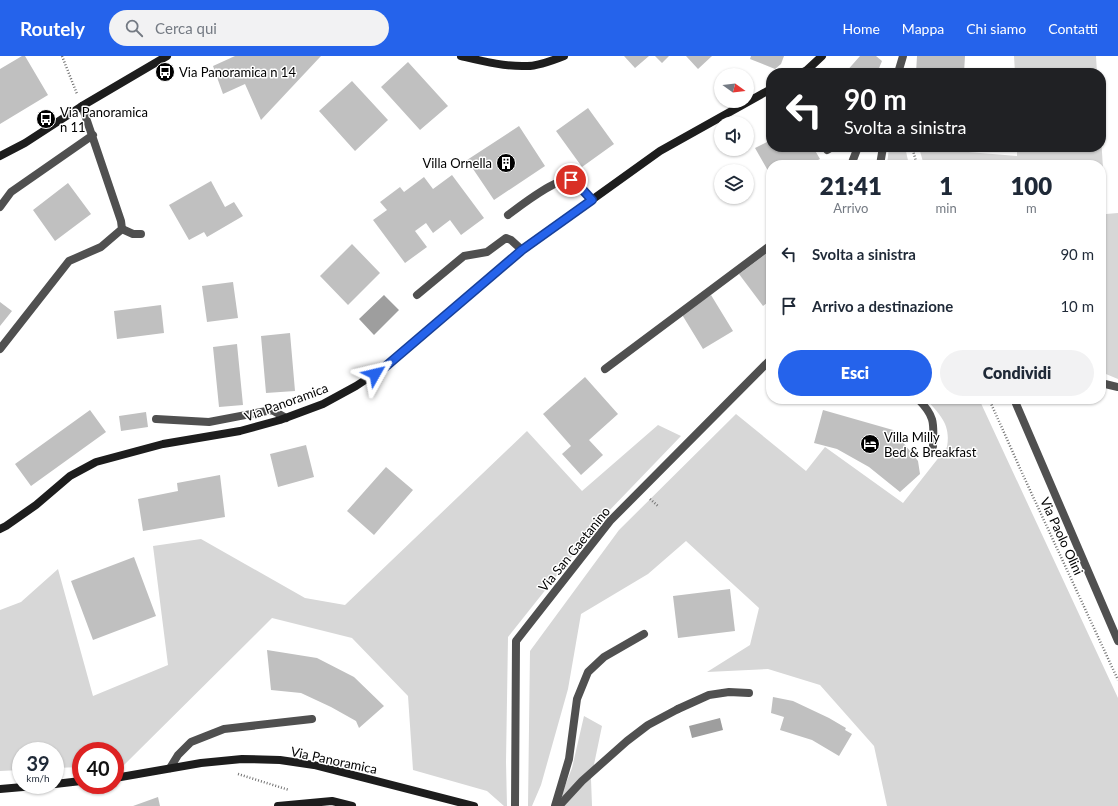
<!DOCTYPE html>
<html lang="it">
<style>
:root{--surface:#fff;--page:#f2f2f3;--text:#1f2937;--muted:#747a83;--accent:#2563eb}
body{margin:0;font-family:Lato,sans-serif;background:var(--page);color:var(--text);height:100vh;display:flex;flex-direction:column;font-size:15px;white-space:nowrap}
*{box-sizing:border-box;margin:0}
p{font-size:13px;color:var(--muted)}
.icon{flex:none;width:22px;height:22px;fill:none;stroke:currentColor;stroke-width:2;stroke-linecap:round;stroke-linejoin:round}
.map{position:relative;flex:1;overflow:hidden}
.panel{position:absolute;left:766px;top:104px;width:340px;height:244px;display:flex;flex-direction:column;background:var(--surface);border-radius:16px;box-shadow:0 1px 3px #0004}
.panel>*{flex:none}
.guide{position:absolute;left:766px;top:12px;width:340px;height:84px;border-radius:16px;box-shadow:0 1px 3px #0004;background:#202124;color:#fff;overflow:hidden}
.needle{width:26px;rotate:105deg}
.buttons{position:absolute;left:714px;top:12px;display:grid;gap:8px}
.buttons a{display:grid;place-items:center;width:40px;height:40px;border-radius:50%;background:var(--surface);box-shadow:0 1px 3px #0004;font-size:20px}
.speed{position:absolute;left:12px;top:686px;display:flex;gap:8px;font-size:20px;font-weight:700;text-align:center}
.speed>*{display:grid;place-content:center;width:52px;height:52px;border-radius:50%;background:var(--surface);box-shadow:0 1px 3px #0004;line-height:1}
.speed small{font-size:10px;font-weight:400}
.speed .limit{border:6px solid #d22;background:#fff;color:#111}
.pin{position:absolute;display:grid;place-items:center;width:34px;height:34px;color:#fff;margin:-17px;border:2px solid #fff;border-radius:50%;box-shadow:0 1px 4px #0007}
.me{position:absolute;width:44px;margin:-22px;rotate:53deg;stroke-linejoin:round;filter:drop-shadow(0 0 3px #0008)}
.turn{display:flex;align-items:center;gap:14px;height:84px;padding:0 12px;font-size:18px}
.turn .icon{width:52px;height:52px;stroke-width:2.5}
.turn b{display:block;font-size:28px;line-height:34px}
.eta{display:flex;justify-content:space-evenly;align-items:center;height:68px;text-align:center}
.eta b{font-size:24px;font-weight:800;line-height:28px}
.action{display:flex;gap:8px;margin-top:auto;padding:8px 12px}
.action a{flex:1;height:46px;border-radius:24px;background:var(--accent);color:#fff;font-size:16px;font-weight:800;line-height:46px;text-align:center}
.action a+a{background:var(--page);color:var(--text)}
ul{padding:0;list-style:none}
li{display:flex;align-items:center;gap:12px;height:52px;padding:0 12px}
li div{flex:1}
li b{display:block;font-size:15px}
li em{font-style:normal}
header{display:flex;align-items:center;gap:24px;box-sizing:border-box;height:56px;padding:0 20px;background:var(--accent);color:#fff}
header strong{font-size:19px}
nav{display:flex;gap:22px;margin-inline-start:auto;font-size:14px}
.search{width:280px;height:36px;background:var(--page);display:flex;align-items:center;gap:10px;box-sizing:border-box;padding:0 14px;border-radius:22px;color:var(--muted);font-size:15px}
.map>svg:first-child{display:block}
.green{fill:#d7d7d7}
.water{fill:#9e9e9e}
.building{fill:#c0c0c0}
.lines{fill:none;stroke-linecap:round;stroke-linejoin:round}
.path{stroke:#727272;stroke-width:2.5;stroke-dasharray:1 2;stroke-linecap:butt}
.lane{stroke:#505050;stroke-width:8}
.street{stroke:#505050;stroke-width:8}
.secondary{stroke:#1d1d1d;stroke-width:8}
.route-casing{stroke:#184099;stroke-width:10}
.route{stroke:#2563eb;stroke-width:7}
.labels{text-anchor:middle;stroke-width:3;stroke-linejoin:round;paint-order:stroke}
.poi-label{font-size:13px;fill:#000;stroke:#fff;text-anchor:start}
.street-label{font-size:13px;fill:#000;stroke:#fff}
</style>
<header>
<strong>Routely</strong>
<div class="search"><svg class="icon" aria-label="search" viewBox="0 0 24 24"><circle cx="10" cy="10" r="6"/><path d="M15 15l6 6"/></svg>Cerca qui</div>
<nav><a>Home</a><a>Mappa</a><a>Chi siamo</a><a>Contatti</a></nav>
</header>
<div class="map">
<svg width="1118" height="750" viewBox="0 0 1118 750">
<rect width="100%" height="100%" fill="#fff"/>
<path class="green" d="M1014 0H1096L1097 17H1015Z
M1101 81 1106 158 1118 157V323L1101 316V109H924L919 92 1017 100V91H1101Z
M889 91H905L909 109H887Z
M926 343H979L1118 642V750H887L874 690 820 629 768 613 707 616 750 589 759 552 686 485 648 518 581 558 568 633 541 729 532 750H528L530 595 619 474 736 358 806 415 825 391 903 447 947 391C951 368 940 359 926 343Z
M658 369 681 380 605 459 508 581 506 706 507 750H504L487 735 413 714 408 640 352 582 272 562 124 709H115V695H81V711L55 712V695H21V714L0 715V554L21 546 58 513 93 640 168 609 153 490 201 483 305 542 345 549 527 375 582 435Z
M584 660 602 670 591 723 592 750H557L572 712Z"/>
<path class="water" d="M384 239 399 254 374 279 359 263Z
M720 662 723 674 692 682 689 670Z"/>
<path class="building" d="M22 0H25L48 39 0 68V13Z
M235 0H321L261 64 245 28 223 38 213 10Z
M624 0H649L635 12Z
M655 0H669L662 7Z
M686 0H712L698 13Z
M751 0H784L781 8 775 13 750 3Z
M860 0H876L882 5 877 17H845Z
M917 0H965L964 17H916Z
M408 6 448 50 420 74 381 31Z
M352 25 388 64 355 95 319 55Z
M588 52 614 88 582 111 556 75Z
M519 70 545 110 494 144 467 104Z
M771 84V91H813L820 103 808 109H771V120L755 92Z
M452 119 484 162 461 179 450 164 433 177 426 167 415 175 427 191 405 207 373 164 387 154 380 146 400 131 404 136 424 121 433 133Z
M211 125 225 151 234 146 243 160 207 181 204 176 189 184 169 149Z
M68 127 91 158 55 185 33 154Z
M352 188 380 217 348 249 320 220Z
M771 194V244L763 250 739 218Z
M233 226 238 262 207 266 202 230Z
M711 239 733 275 703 293 681 257Z
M0 246 12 255 0 270Z
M161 249 164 277 117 283 114 255Z
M290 277 295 335 266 337 261 280Z
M237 288 243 349 219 351 213 291Z
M585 321 618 358 589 384 603 399 581 419 562 398 571 390 543 358Z
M90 354 106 376 31 430 15 408Z
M823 354 893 374 918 405 920 418 900 436 869 411 837 393 814 387Z
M146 356 148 371 121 375 119 360Z
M306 389 314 421 278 431 270 398Z
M386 411 413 434 374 479 347 455Z
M220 419 225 461 143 475 138 443 178 435 177 427Z
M134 501 156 560 93 584 71 525Z
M730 533 735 575 678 582 673 540Z
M267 594 317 602 354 621 384 650 359 672 356 665 331 651 301 637 271 634Z
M773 641 793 645 829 662 846 672 845 674 852 678 839 700 812 684 780 674 784 661 771 657Z
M158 741 160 750H133Z"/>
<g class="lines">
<path class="path" d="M62 0 77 38
M912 91 917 109
M989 343 1023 419 1118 624
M650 443 659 451
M238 718 289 734"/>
<path class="lane" d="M827 94 832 91
M851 109 858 91
M508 159C520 150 557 121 571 124 579 127 586 138 592 144
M122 173 133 178H141
M417 239 464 200 487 196 506 182 511 184 522 194
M605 313 771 189
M1101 327 1118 331
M918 343C935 360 934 367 933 390
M1014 343 1118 585
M156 363 209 366 272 354 286 362
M678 653 709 639 729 636 749 637
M170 712 178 699 191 686 224 673 312 663
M555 750 569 703 577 643 588 616 604 601 644 578"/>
<path class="street" d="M898 17 903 0
M880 109 883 91
M0 151 11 136 93 79
M0 293 69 205 101 191 122 173 121 165 82 50
M515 750 516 585 610 465 771 303
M559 750 582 725 627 685 648 669 678 653"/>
<path class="secondary" d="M461 0C482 5 505 11 527 10 537 10 554 4 564 0
M801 17 807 14 822 0
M0 100 25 87 82 50 167 0
M0 473 6 470 36 449 70 420 96 406 163 388 240 375 280 364 323 348 356 330 385 311 522 194 660 95 771 33
M115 722 201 707 242 703 280 704 314 709 474 750
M55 728 81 725
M0 733 46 729
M278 750 332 745 352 750"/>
</g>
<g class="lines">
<defs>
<path id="route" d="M375 318 385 311 522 194 592 144 582 133 571 124"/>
</defs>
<use href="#route" class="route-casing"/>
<use href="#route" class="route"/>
</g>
<defs>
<symbol id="bus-disc" viewBox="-11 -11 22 22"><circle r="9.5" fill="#000" stroke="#fff"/><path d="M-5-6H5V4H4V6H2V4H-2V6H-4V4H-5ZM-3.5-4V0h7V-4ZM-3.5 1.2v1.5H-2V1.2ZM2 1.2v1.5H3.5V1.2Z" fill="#fff"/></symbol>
<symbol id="building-disc" viewBox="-11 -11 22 22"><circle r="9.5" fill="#000" stroke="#fff"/><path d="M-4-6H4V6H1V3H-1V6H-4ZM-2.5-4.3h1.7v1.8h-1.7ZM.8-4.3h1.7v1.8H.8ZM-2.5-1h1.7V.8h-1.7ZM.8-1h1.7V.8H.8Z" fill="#fff"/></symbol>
<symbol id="hotel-disc" viewBox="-11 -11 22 22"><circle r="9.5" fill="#000" stroke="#fff"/><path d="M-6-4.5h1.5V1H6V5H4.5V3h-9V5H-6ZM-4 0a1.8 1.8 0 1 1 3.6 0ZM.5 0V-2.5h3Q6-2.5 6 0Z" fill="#fff"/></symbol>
</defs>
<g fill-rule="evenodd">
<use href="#bus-disc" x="154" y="5" width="22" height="22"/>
<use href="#bus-disc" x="35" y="52" width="22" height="22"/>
<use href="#building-disc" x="495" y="96" width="22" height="22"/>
<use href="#hotel-disc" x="859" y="377" width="22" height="22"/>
</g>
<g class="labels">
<g class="poi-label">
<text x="179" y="21">Via Panoramica n 14</text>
<text x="60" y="61">Via Panoramica<tspan x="60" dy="15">n 11</tspan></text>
<text x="492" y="112" text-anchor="end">Villa Ornella</text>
<text x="884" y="386">Villa Milly<tspan x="884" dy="15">Bed &amp; Breakfast</tspan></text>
</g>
<g class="street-label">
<text transform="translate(286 346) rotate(-20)" y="5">Via Panoramica</text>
<text transform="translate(1062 480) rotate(65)" y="5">Via Paolo Olini</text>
<text transform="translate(574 493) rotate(-51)" y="5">Via San Gaetanino</text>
<text transform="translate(334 704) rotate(12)" y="5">Via Panoramica</text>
</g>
</g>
</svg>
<div class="buttons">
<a><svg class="needle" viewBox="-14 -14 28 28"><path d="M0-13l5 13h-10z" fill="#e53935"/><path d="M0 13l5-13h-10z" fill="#747a83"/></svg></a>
<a><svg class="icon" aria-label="sound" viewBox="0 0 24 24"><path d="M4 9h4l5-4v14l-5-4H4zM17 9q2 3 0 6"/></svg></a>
<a><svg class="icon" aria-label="layers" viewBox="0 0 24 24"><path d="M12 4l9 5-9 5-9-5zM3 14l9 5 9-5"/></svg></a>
</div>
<div class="speed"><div>39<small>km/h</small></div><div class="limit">40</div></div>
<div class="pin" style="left:571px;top:124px;background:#d93025"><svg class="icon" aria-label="arrive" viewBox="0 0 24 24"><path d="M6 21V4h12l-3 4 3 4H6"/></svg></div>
<svg class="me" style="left:375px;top:318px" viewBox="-20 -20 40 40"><path d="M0-17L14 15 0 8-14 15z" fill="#2563eb" stroke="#fff" stroke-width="4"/></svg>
<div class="guide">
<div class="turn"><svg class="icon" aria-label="left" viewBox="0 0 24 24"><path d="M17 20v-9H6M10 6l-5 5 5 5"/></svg><div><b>90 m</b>Svolta a sinistra</div></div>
</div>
<section class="panel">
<div class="eta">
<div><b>21:41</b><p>Arrivo</p></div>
<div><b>1</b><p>min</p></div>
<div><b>100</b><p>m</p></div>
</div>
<ul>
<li><svg class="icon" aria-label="left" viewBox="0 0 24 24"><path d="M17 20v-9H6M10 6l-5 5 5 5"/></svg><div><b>Svolta a sinistra</b></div><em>90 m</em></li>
<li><svg class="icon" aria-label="arrive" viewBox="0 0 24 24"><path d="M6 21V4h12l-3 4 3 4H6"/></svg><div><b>Arrivo a destinazione</b></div><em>10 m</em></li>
</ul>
<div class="action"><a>Esci</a><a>Condividi</a></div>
</section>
</div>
